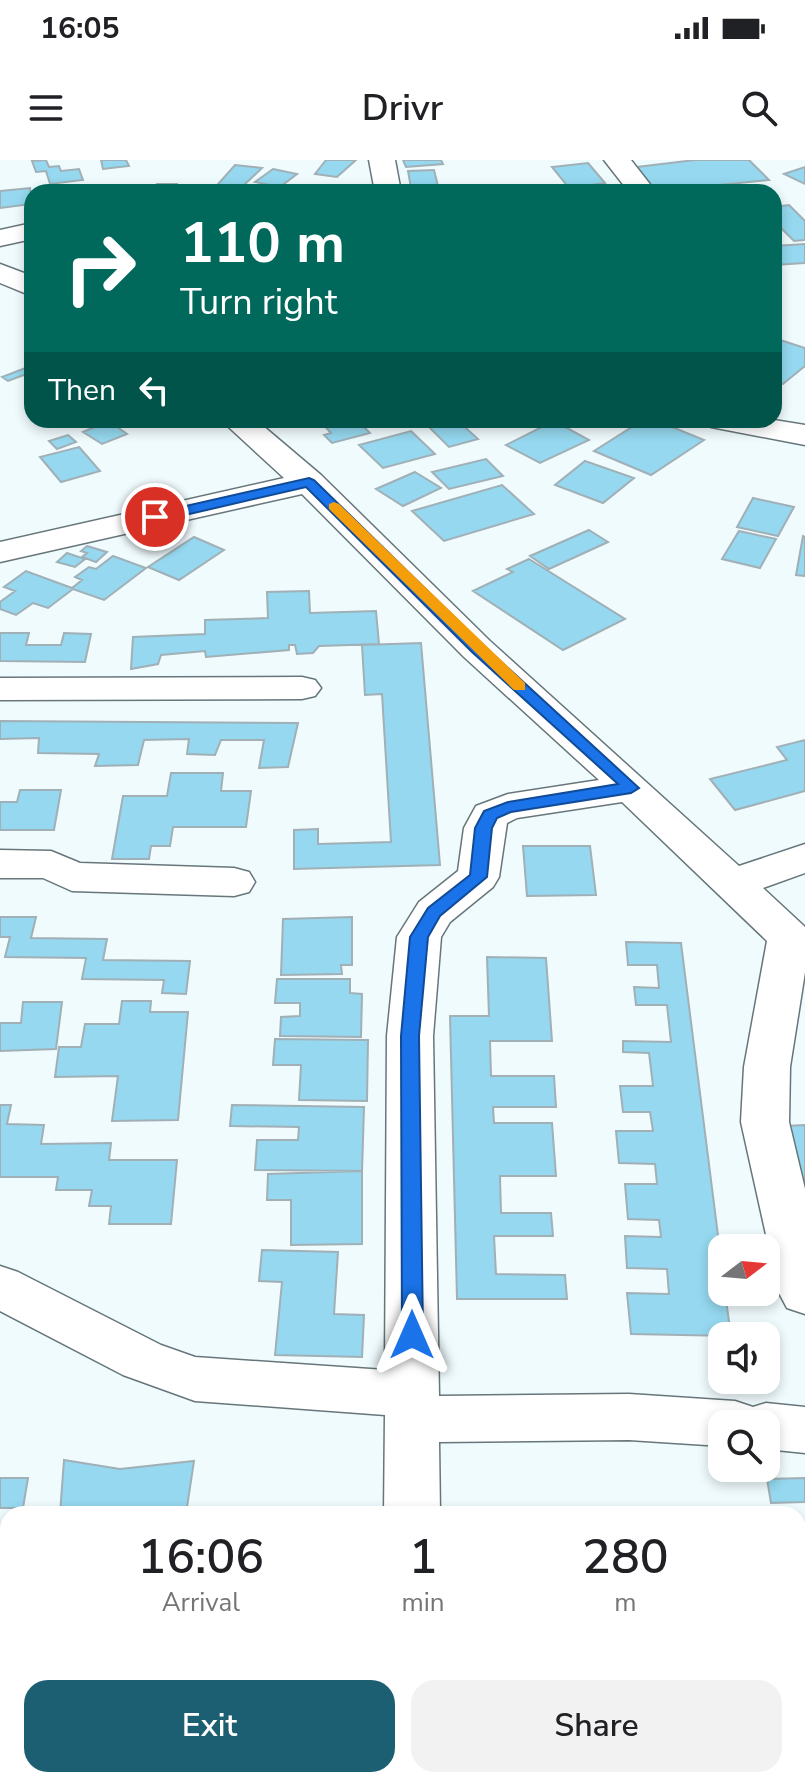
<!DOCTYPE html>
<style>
:root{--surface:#fff;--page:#f2f2f2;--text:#202124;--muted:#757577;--accent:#1c5f73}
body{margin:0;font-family:"Nunito Sans",sans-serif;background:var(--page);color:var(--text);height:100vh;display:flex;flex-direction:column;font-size:30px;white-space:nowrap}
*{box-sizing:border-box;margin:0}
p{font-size:26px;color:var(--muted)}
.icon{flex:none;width:44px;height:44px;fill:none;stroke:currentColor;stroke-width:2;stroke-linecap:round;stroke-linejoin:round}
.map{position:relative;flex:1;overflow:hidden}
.side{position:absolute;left:0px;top:1346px;width:806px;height:282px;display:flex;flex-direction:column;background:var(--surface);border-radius:24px 24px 0 0;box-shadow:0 4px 12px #0003}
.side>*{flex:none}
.hud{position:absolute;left:24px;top:24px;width:758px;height:244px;border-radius:24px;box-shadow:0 4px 12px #0003;background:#00695c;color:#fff;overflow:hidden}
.needle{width:52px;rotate:74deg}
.fabs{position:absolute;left:708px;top:1074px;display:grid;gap:16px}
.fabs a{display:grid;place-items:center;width:72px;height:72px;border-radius:16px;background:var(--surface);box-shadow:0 4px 12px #0003;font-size:40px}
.pin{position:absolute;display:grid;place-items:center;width:68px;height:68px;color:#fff;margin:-34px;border:4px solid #fff;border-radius:50%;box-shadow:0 2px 8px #0007}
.me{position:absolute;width:88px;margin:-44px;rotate:0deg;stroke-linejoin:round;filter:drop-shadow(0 0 6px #0008)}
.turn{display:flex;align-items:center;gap:28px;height:168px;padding:0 24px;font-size:36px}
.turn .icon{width:104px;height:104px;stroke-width:2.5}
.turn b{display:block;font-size:56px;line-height:68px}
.then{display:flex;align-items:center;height:76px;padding:0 24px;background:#0003;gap:16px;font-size:30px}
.eta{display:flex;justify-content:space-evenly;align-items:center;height:136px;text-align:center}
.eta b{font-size:48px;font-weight:600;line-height:56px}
.action{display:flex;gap:16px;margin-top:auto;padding:16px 24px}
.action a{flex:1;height:92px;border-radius:24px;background:var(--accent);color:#fff;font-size:32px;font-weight:600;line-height:92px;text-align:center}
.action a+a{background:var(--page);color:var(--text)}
.status{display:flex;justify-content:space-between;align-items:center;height:56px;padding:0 40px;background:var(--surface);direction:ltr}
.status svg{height:22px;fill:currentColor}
header{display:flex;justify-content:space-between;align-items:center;height:104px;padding:0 24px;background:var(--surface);font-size:36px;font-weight:600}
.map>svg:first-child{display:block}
.building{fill:#95d8ef;stroke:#a0b0b6;stroke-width:2}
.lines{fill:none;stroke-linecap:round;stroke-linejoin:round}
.minor-casing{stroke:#66767b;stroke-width:3}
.minor{fill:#fff;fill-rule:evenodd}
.route{fill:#1a73e8;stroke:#114b97;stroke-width:2}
.slow{fill:#f59e0b}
</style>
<div class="status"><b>16:05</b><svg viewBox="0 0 49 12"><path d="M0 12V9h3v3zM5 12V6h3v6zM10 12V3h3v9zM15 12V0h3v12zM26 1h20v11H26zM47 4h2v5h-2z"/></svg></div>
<header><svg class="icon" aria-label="menu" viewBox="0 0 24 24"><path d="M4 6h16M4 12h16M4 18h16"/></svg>Drivr<svg class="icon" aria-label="search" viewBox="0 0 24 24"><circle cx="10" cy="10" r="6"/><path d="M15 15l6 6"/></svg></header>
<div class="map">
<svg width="805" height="1627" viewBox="0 0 805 1627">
<rect width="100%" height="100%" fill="#f0fbfe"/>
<path class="building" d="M46 0 49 7 59 6 61 11 79 9 83 20 50 24 46 11 36 12 32 1Z
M101 0H126L129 6 103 9Z
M326 0H356L337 17 315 14Z
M403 0H441L443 4 406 7Z
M695 0H749L769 20 650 32 628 8Z
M588 3 605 23 569 28 552 7Z
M235 5 262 8 244 25 253 26 250 32H211Z
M805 7V24L784 14Z
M273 9 297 14 280 27 255 22Z
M434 10 438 26 411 28 408 11Z
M157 24H177V32H155Z
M87 25 90 32H47L46 29Z
M30 28 32 44 0 48V31Z
M789 45 805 61V80L794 81 774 61V47Z
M805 84V103L774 105V86Z
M774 178 805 188V206L783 224 774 221Z
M28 207 32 212 8 221 2 217Z
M357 260 370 273 332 283 324 275 331 273 320 261Z
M444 260H457L478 279 449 287 426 264Z
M643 260H655L704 280 651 315 594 291Z
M109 261 127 274 102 284 83 272Z
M554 261 589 280 540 303 506 285Z
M411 271 435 294 383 308 359 285Z
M68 275 76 282 57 289 49 281Z
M79 287 100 311 61 322 40 297Z
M486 299 503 316 449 329 432 312Z
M585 301 634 318 603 343 555 325Z
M415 312 441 328 403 346 376 329Z
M502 325 534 354 444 381 412 351Z
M753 338 794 347 778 376 737 367Z
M589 370 608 382 549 409 530 396Z
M739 371 776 379 760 408 722 399Z
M803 376 805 377V416L796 415Z
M194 377 224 390 179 420 148 407Z
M87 386 107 392 96 402 82 397 87 393 81 391Z
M67 393 85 399 75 407 57 402Z
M113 396 146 408 104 440 73 429 48 448 33 443 16 455 0 449V442L15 431 4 427 26 411 72 428 82 420 75 417 89 407 96 409Z
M529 399 625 459 563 490 473 431 513 412 507 409Z
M309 431 310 453 376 451 379 484 319 486 313 493 297 494 295 485H289V490L206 497 205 491 161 495 158 504 131 509 133 477 205 474V460L268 458 267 432Z
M0 473H29L26 485H61L64 473 91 474 85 502 0 501Z
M421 483 440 705 294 709V670L318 669V684L391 682 382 534 365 535 362 485Z
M0 561 298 563 288 607 259 608 264 580H221L215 595 187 594 189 579 144 580 138 605 95 606 99 594 38 593 39 578 0 579Z
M805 580V631L735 650 710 619 787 600 777 587Z
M171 613H223L221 631H251L246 667H173L170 686H151L149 699H112L123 636H167Z
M20 630H61L54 670H0V642H17Z
M523 686H590L596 735 527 736Z
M0 757H36L31 778 107 779 103 800 190 801 186 834 162 833 164 820 82 819 86 798 5 797 10 777H0Z
M352 757V805H341L342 814 281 815 283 759Z
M626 782 681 783 722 1107V1132H725L731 1176 631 1174 627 1133 669 1134 667 1109 627 1108 625 1076 661 1077 659 1060 628 1059 625 1024H657L655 1004 619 1003 616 971H653L650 952H623L620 926H653L649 893 623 892V881L671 882 667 845H636L634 827 659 828 657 805H628Z
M487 797 546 798 552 881H490L491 916H554L556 947H493L494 963H552L556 1016H500L501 1053H551L553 1076H494L496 1114 565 1115 567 1139H457L450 856H489Z
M277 819H350V833L362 834 361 877 280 876 281 857 300 856V843H275Z
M122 841H151L150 852H188L178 960 112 961 118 916 55 917 59 887H81L85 864H119Z
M23 842H62L56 889 0 891V863H21Z
M275 879 368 880 367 941 299 940 301 905H273Z
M0 945H11L7 964 44 965 41 984 111 983 109 1000H177L171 1064H109L111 1046H89L92 1030H56L58 1017H0Z
M232 945 364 947 362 1011 255 1010 257 980H298L299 967 230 966Z
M805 965V1023H802L785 966Z
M362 1011V1084L291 1085V1040H267L268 1014Z
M262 1090 338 1092 334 1154 364 1155 362 1197 275 1195 282 1122 259 1121Z
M64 1300 120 1309 194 1301 186 1354H60Z
M0 1318H28L23 1348H0Z
M805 1318V1342L771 1343 767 1319Z
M337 1347V1354H236L238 1348Z
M8 1414V1446H0V1415Z
M487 1620H584L582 1627H497Z
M585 1620H676L674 1627H583Z"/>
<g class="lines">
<defs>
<path id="minor" d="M369 0H395L401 32H375Z
M604 0H631L656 32H629Z
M32 63V79L0 86V70Z
M0 104 32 116V136L0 123Z
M221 260H256L321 315 490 481 739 706 805 684V713L763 728 805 767V812L790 907 789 962 805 1029V1154L787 1148 779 1133 741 962 744 907 767 781 622 642 517 658 507 663 499 717 493 727 450 762 441 777 433 876 439 1236 629 1234 735 1241 753 1247 766 1243 805 1247V1293L766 1289V1264H722V1286L629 1280 439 1282 440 1354H384L385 1255 195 1241 123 1215 0 1151V1106L18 1112 161 1185 195 1197 385 1210 387 876 397 777 419 742 458 711 464 668 476 646 508 634 599 620 464 497 302 334 0 402V382L284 318Z
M706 260H774L805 265V285L711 267Z
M302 517 315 520 321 528 315 536 302 539 0 540V518Z
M0 690 51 691 80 703 234 708 249 712 255 722 249 732 234 736 72 731 43 718H0Z
M272 1620H342L339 1627H269Z"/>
</defs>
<use href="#minor" class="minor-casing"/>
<use href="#minor" class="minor"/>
</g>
<path class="route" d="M309 318 314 320 483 485 639 628 631 633 511 652 497 658 492 668 487 717 440 756 428 777 419 876 423 1175 420 1181 412 1184 405 1181 402 1175 401 876 410 777 428 748 470 715 475 668 484 651 508 642 618 624 472 492 306 327 155 362 148 357 155 353Z"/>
<path class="slow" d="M334 342 339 344 525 523V530H514L329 349V344Z"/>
</svg>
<div class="fabs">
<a><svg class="needle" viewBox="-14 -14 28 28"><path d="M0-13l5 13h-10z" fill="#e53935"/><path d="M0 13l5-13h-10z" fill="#757577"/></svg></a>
<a><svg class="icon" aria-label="sound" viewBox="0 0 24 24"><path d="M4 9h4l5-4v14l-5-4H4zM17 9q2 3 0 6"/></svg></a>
<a><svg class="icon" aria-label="search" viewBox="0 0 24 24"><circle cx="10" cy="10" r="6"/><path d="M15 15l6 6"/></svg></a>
</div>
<div class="pin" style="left:155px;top:357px;background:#d93025"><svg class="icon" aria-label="arrive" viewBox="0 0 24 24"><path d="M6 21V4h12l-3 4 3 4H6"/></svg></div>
<svg class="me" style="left:412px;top:1175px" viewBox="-20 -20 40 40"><path d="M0-17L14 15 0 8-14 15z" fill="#1a73e8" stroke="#fff" stroke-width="4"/></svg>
<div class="hud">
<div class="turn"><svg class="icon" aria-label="right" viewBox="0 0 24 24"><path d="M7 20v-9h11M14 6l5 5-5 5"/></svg><div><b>110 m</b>Turn right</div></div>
<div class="then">Then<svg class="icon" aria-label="left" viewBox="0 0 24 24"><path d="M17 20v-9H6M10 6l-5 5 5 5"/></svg></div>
</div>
<section class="side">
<div class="eta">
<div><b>16:06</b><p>Arrival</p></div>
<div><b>1</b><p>min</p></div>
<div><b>280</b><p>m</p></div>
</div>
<div class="action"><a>Exit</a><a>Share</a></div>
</section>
</div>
